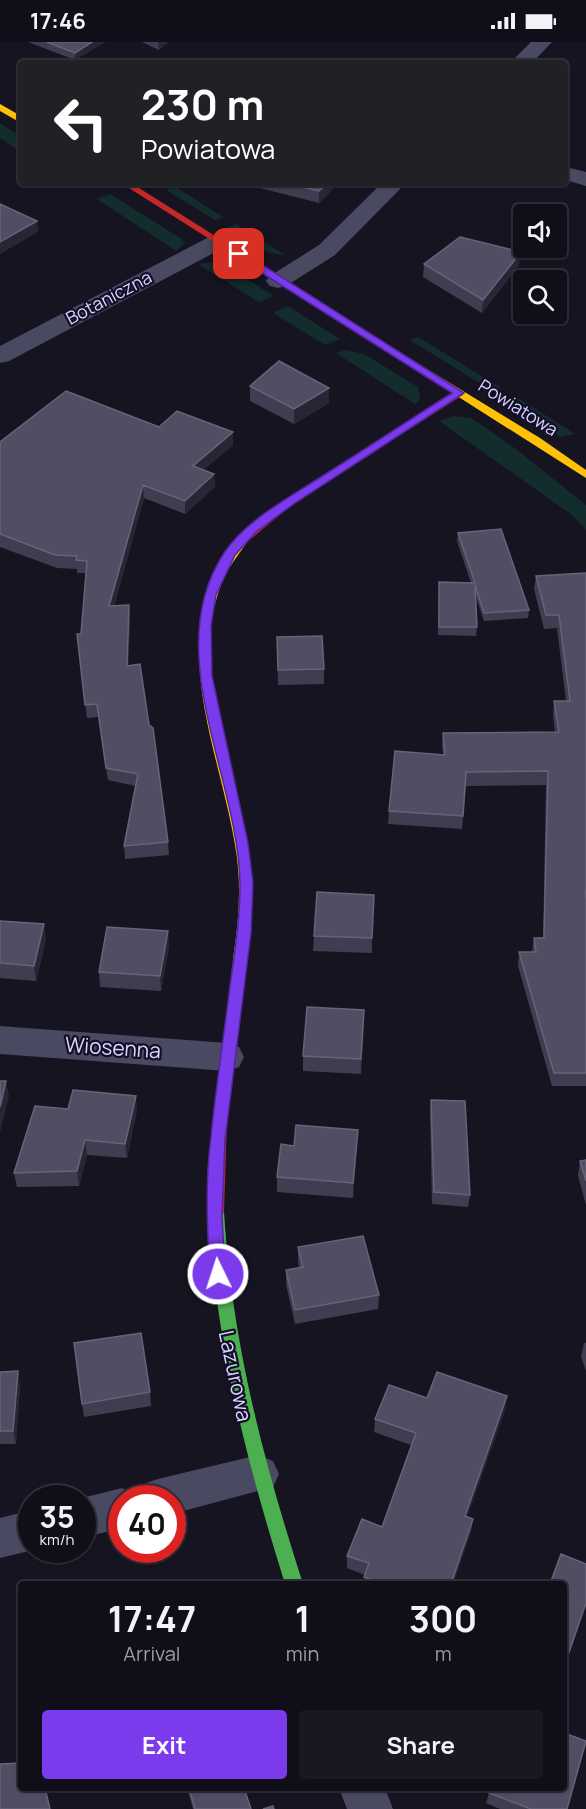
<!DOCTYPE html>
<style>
:root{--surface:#100f19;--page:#191822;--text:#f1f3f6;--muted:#9c9ca2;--line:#302f38;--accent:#7c3aed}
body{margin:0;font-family:Manrope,sans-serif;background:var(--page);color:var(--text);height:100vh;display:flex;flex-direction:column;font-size:22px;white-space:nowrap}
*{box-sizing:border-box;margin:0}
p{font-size:20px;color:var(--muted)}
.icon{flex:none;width:33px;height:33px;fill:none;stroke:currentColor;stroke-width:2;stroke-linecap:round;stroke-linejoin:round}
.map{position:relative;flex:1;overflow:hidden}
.side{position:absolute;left:18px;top:1539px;width:549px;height:210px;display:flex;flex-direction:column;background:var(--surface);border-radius:6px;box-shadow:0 2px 4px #0004,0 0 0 2px var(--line)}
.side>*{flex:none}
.guide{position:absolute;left:18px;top:18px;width:550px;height:126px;border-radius:6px;box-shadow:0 2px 4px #0004,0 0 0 2px var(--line);background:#202124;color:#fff;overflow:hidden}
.buttons{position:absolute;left:513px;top:162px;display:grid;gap:12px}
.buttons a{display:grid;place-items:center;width:54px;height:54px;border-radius:6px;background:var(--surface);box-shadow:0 2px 4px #0004,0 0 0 2px var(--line);font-size:30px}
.speed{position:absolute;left:18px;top:1443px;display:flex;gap:12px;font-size:30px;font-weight:700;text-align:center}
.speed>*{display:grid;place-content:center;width:78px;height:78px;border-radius:50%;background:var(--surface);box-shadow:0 2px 4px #0004,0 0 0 2px var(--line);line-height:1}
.speed small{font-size:15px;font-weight:400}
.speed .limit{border:9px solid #d22;background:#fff;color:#111}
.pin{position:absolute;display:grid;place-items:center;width:51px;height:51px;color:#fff;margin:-26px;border-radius:12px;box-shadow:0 3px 9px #0006}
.me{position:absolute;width:66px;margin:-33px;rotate:356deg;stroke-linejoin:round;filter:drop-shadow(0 0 4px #0008)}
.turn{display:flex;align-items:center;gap:21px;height:126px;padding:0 24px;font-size:27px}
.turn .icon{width:78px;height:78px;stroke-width:2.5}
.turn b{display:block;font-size:42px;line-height:51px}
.eta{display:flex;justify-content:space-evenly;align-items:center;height:102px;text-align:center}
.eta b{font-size:36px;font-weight:700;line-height:42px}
.action{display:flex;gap:12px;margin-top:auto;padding:12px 24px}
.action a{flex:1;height:69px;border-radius:6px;background:var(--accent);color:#fff;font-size:24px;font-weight:700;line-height:69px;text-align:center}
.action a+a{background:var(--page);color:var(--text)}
.status{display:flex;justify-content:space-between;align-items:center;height:42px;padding:0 30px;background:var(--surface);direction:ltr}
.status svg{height:16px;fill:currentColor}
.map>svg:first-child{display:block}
.green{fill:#132c2d}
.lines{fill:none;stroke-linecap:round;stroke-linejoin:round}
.street{fill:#4a4962;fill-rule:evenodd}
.fast{fill:#4caf50;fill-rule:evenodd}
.slow{fill:#ffc107;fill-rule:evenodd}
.jam{fill:#c62828;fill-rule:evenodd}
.wall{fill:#403d50}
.shaded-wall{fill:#282635}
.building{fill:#504e63;stroke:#66637b;stroke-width:1.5}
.route{fill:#7c3aed;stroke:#51269a;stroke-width:1.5}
.labels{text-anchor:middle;stroke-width:4.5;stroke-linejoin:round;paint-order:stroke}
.far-street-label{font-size:18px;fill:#d9d4ff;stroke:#130f26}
.street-label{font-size:21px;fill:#d9d4ff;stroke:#130f26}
</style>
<div class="status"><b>17:46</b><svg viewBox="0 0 49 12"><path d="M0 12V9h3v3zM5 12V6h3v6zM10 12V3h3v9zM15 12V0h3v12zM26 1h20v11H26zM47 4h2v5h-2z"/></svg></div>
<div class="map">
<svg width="586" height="1767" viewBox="0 0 586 1767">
<rect width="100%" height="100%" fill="#161421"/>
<path class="green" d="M0 81 21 95V110L0 96Z
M174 144 223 175 215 178 166 148Z
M110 152 182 197 184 202 176 209 97 157Z
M236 182 285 213 269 211 228 185Z
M213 220 224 223 274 254 259 260 198 222Z
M288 264 340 297 325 303 273 271Z
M418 295 501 346 494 350 410 298Z
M346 308 364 312 418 345 420 358 415 362 336 311Z
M520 357 575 392 561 395 510 361Z
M454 374 471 376 516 407 586 463V488L572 473 439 379Z"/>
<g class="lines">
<path class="street" d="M531 0H552L532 21H510Z
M566 125 586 130V144L566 138Z
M382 141H406L335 213 286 244 278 246 270 244 266 239 270 234 319 203Z
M219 192 227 194 230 199 227 204 9 319 0 321V304L211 194Z
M0 984 227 1001 239 1005 244 1015 239 1025 227 1029 0 1012Z
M258 1413 273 1419 279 1432 273 1445 172 1472V1456H122V1486L82 1496V1456L122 1446 138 1455 143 1442 158 1437Z
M32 1468 33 1508 0 1516V1476Z
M339 1746H385L393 1767H347Z"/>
<path class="fast" d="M216 1164 221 1165 224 1170C232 1301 263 1417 303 1542H285C246 1417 216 1301 208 1170L211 1165Z"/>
<path class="slow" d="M0 62 21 74V81L0 69Z
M414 319 540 396 586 428V436L410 324 409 322Z
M242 496 248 499C240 510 231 522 225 534 186 615 234 720 248 803 255 841 252 879 247 917L245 921H235L233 917C239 879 242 841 235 803 221 717 176 621 214 535 219 522 230 509 238 497Z"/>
<path class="jam" d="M121 141H131L419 322 414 325 410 324Z
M459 348 463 349V353L295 460 246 501H238V497L287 456Z
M240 912 245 913 247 917 227 1077 224 1170 221 1175 216 1176 211 1175 208 1170 213 1077 233 917 235 913Z"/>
</g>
<path class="wall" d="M28 0H105L75 18Z
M142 0H168L159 8Z
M240 141H339L319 161Z
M424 222 519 223 482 271 423 235Z
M250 344 329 361 294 382 250 359Z
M159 385 233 403 203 428 214 432 215 445 185 472 144 456 114 564 130 576 128 624 149 683 168 800 169 813 125 817 124 804 135 744 108 738 98 675 87 676 77 592H81L86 531H77V527L57 526 0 505V400Z
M458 491 529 568 528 576 484 579 476 555 477 585 476 594 438 593 439 540 471 541 457 499Z
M586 531V1044H552L518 924 519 910H532L534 896H543L546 743 466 744 462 787 388 782 389 769 443 712 442 704 443 691 555 690 553 673 554 659H566L557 586 544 587 534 547 536 534Z
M277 595 324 627V642L278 643Z
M0 879 46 897 36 939 0 936Z
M168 889 169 904 161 949 100 945 99 930Z
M314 894 372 896V911L313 909Z
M364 968 361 1032 303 1029V1014Z
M431 1058 470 1153 468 1165 432 1162 430 1071Z
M68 1067 137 1068 127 1116 87 1113 79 1144 17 1145 14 1131Z
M358 1088 353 1156 277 1150V1135L294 1104Z
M586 1118V1163L578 1134 580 1119Z
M298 1205 379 1253 378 1267 295 1282 286 1242V1228L299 1226 298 1219Z
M584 1301H586V1329L581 1315Z
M0 1330 20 1343 16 1402H0Z
M150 1350 151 1364 84 1375 82 1362Z
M427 1356 505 1368 467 1475 473 1477 471 1490 453 1542H363L365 1533 347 1526V1514L382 1485 411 1403 374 1390 375 1377Z
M187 1746H244L251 1767H193Z
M489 1751 567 1767H500L486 1761Z"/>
<path class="shaded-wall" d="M92 0H105L75 18V11Z
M158 0H168L159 8Z
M328 141H339L319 161V149Z
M37 179 38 190 0 212V200Z
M521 210 519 223 482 271 483 258Z
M329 346V361L294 382V367Z
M233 390V403L193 437V424Z
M214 432 215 445 185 472V459Z
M143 443 144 456 110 577 109 564Z
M129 563 130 576 128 637 127 624Z
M44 882 46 897 36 939 34 924Z
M168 889 169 904 161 949 160 934Z
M6 1039 9 1054 0 1091V1065Z
M136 1054 137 1068 127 1116 125 1102Z
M358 1088 357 1102 353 1156V1141Z
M85 1098 87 1113 79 1144 77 1129Z
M18 1329 20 1343 16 1402 13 1389Z
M507 1354 505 1368 463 1487 465 1474Z
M473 1477 471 1490 453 1542H451Z
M586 1561V1563L564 1625 565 1622Z"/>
<path class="building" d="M47 0H92L75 11Z
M285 141H328L319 149Z
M0 162 37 179 0 200Z
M460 195 521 210 483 258 424 222Z
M279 319 329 346 294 367 250 344Z
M66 349 159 385 177 369 233 390 193 424 214 432 185 459 143 443 109 564 129 563 127 624 140 622 149 683 153 686 168 800 124 804 138 732 106 726 97 662 85 663 77 592H81L87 519 76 518 77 514 55 513 0 492V400Z
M501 487 529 568 484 571 475 543 477 585H439V540L475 541 458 491Z
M586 531V849H585L586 857V1031H554L519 910H536L534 896H544L548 729 466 730 463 774 389 769 395 709 445 713 443 691 559 690 554 659H570L559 573H546L536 534Z
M322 594 324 627 278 628 277 595Z
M317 850 374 853 372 896 314 894Z
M0 879 44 882 34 924 0 921Z
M107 885 168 889 160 934 99 930Z
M307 965 364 968 361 1017 303 1014Z
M0 1039H6L0 1065Z
M73 1048 136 1054 125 1102 85 1098 77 1129 14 1131 35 1064 68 1067Z
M431 1058 465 1059 470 1153 434 1150Z
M296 1083 358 1088 353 1141 277 1135 281 1102 294 1104Z
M586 1118V1139L580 1119Z
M363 1194 379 1253 295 1268 286 1228 303 1225 298 1205Z
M141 1291 150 1350 82 1362 74 1301Z
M18 1329 13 1389H0V1330Z
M437 1330 507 1354 465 1474 473 1477 451 1542H382L364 1535 369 1521 347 1514 362 1477 382 1485 416 1391 375 1377 389 1343 427 1356Z
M561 1512 586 1522V1561L565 1622 564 1542H550Z
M564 1691 586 1699 567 1767H531L489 1751 490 1746H564Z
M21 1721V1746H45L50 1767H0V1722Z
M189 1746H244L251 1767H195Z
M273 1764 274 1767H263Z"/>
<path class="route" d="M235 210H242L464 351 295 461 256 490 235 513 216 553 211 584 212 634 248 801 253 841 251 891 225 1098 222 1175 225 1232 223 1236 218 1238 212 1236 210 1232C207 1186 205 1140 211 1095 216 1044 224 994 230 944 235 910 240 876 240 842 239 736 159 610 224 511 247 477 290 455 324 433 367 406 409 378 452 351L235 214Z"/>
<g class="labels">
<g class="far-street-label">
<text transform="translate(109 256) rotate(-28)" y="6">Botaniczna</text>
<text transform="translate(518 366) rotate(32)" y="6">Powiatowa</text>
</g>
<g class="street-label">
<text transform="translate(113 1006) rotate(4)" y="7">Wiosenna</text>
<text transform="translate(235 1334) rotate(78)" y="7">Lazurowa</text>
</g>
</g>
</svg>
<div class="buttons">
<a><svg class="icon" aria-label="sound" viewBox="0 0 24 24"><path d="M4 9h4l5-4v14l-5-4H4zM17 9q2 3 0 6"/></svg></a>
<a><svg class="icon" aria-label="search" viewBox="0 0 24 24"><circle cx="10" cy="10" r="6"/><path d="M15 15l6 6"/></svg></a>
</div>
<div class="speed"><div>35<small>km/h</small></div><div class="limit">40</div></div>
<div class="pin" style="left:239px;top:212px;background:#d93025"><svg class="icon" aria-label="arrive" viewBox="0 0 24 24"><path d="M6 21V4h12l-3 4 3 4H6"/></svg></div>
<svg class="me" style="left:218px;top:1232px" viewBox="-20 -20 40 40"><circle r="17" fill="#7c3aed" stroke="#fff" stroke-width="3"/><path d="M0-11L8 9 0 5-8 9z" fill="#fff"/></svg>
<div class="guide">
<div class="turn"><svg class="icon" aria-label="left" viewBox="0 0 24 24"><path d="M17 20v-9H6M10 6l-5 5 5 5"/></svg><div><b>230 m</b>Powiatowa</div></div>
</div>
<section class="side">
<div class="eta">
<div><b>17:47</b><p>Arrival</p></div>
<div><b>1</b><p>min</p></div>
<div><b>300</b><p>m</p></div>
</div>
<div class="action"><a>Exit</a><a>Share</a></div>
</section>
</div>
